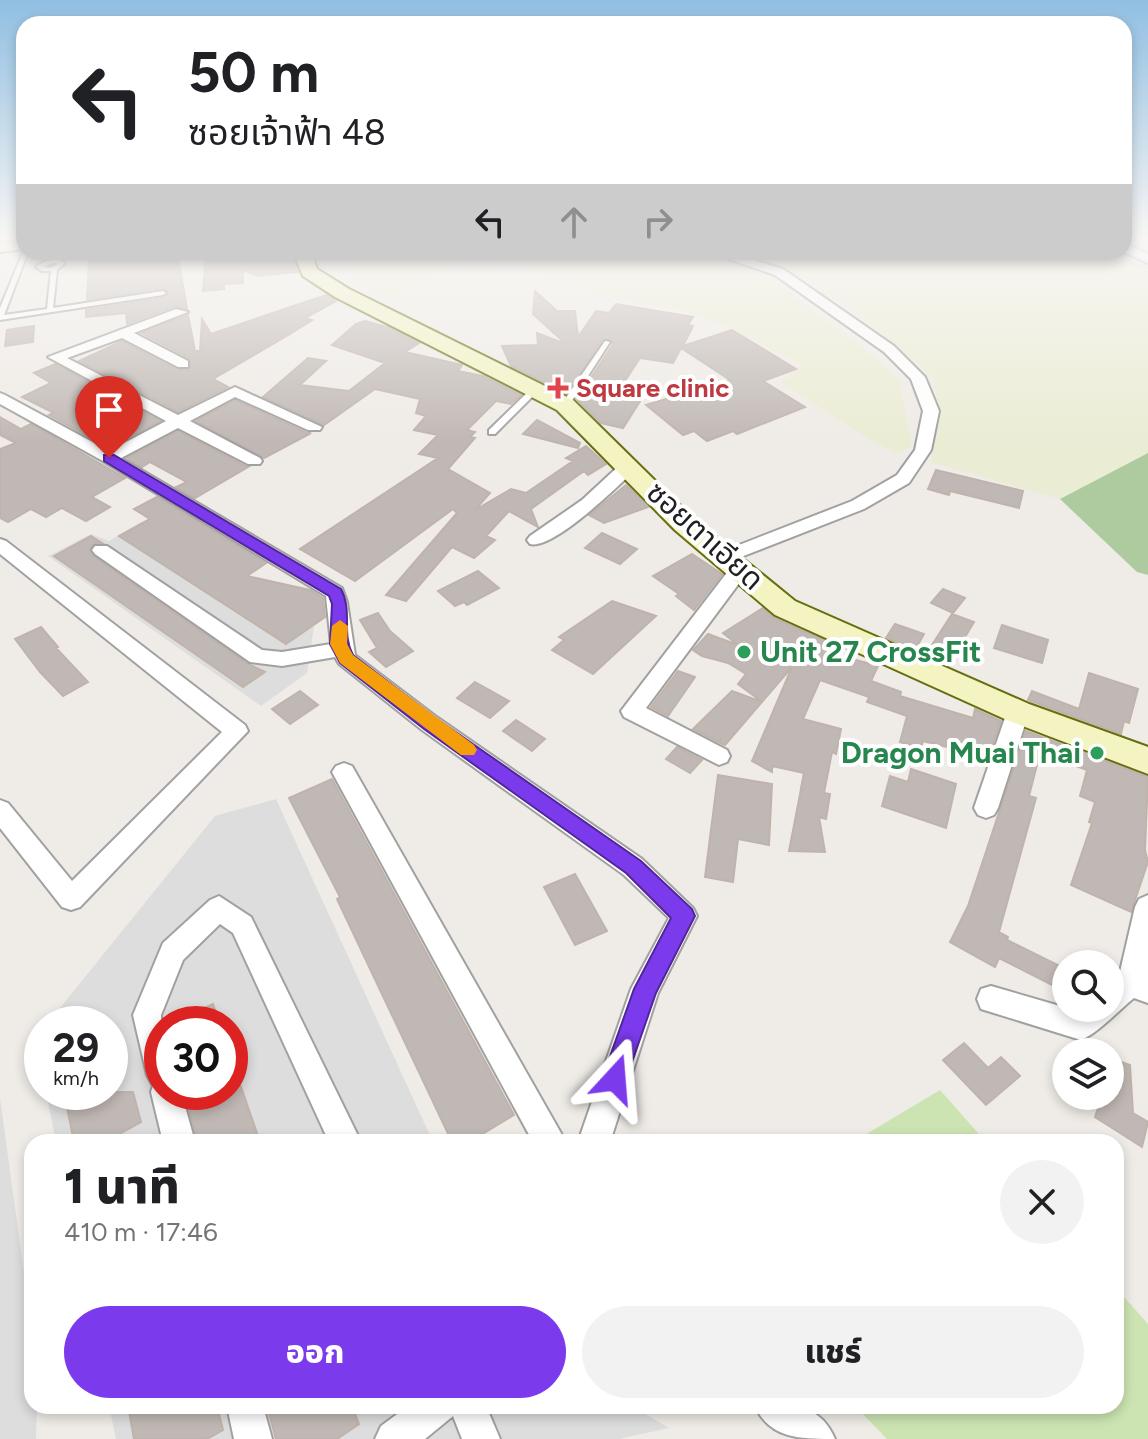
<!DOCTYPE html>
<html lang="th">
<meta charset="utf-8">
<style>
:root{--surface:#fff;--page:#f2f2f2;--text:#202124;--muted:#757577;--accent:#7c3aed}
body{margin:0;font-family:Figtree,"Noto Sans Thai",sans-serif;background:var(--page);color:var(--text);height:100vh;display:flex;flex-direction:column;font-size:30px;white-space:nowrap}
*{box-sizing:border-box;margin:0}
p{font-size:26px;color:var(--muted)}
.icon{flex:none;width:44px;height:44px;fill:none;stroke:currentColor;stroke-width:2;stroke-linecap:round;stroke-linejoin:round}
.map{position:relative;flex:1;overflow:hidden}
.sheet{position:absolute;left:24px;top:1134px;width:1100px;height:280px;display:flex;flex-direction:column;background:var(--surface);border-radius:24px;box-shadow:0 4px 12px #0003}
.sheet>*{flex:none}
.guide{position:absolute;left:16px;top:16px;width:1116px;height:244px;border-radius:24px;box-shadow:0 4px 12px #0003;background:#fff;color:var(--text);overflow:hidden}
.buttons{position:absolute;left:1052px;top:950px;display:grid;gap:16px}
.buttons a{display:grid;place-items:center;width:72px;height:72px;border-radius:50%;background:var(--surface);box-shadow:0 4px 12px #0003;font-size:40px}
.speed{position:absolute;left:24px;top:1006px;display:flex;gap:16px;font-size:40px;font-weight:700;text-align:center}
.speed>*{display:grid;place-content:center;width:104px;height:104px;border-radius:50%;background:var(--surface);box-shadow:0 4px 12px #0003;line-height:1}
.speed small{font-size:20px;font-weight:400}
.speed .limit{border:12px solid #d22;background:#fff;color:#111}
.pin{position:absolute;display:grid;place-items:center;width:68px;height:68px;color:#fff;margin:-82px -34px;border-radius:50% 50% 50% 0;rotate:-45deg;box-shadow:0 0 8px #0007}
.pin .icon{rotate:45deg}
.me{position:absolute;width:88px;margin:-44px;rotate:19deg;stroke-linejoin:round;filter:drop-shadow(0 0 6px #0008)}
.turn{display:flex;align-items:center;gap:28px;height:168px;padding:0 40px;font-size:36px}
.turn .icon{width:104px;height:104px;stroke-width:2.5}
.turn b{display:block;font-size:56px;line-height:68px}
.lanes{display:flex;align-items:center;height:76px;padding:0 40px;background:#0003;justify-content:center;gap:40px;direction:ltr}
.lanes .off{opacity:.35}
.round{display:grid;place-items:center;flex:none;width:84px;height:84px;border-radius:42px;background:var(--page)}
.overview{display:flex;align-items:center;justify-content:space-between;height:136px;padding:0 40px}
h1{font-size:48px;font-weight:800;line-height:60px}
.cta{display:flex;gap:16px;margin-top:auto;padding:16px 40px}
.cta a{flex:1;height:92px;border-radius:48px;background:var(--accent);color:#fff;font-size:32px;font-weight:800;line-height:92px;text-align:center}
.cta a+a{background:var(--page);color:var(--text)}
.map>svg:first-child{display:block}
.residential{fill:#dedddd;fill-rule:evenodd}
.farmland{fill:#ebecd4}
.grass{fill:#cce4b2}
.forest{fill:#aecba0}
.building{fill:#c0b8b4;stroke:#c0b3ab;stroke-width:2}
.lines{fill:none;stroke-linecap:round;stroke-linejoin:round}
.lane-casing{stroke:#a1a1a1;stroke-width:4}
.street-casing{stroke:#a1a1a1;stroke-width:4}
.secondary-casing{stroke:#676e10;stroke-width:4}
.lane{fill:#fff;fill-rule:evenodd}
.street{fill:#fff;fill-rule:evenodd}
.secondary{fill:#f3f4c1;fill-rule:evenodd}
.route{fill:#7c3aed;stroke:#51269a;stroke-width:2}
.slow{fill:#f59e0b}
.health-dot{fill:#e0444e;stroke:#fff;stroke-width:3}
.leisure-dot{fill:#2e9e5b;stroke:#fff;stroke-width:3}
.labels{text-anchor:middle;stroke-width:8;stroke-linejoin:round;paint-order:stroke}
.far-health-label{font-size:26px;font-weight:bold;fill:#be3a42;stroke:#fff;text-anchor:start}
.street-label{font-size:30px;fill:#202020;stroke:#fff}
.leisure-label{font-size:30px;font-weight:bold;fill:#27864d;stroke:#fff;text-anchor:start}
</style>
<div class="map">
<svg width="1148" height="1439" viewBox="0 0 1148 1439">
<rect width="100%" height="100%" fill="#efece7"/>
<path class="residential" d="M1124 240H1131L1148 252V268L1041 252H1124Z
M141 522 314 627 307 673 261 706 48 556 91 534 109 541Z
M276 799 433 1142H56L46 1092H110V1024H47L215 816ZM162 1024H230V1092H162Z
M0 1098 32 1331V1406H37L36 1439H0Z
M109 1406H632L669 1428 619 1439H116Z"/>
<path class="farmland" d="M360 252H475L391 296 375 293 356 280 341 258Z
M482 252H670L767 275 860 345 899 379 912 446 897 453 874 442 780 382 804 366 727 326 683 311 607 296Z
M739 252H1019L1148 268V453L1060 499 930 462 940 422 934 379 896 344 817 286 776 262Z"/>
<path class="grass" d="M940 1090 986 1142H853Z
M1116 1288 1148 1324V1439H887L855 1406H1116Z"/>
<path class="forest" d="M1148 453V575L1137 572 1060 499Z"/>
<path class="building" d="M97 252H172V258L178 257 187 309 175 306 127 324 126 313 86 317V310L163 298 169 294 163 288 87 300 89 258 97 257Z
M206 252H253V257L290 254 298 272 257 276 243 270V283L224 284V289L203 291Z
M535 291 557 311H575L578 337 596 311 609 313 616 304 693 317 688 325 693 326 683 346 732 330 796 369 763 381 805 407 737 434 733 431 707 441 694 431 683 435 646 405 730 380 681 348 673 363 640 358 621 387 646 392 623 428 601 423 577 399 613 344 611 339H603L566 393 511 366 502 346 538 345 537 333 566 344 533 314Z
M326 295 336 301 305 318 312 320 290 334 213 379 228 387 178 412 79 361 122 341 177 370H188L191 367 189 358 141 333 188 315 195 351H200L202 319 211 334Z
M365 321 390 328 419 343 405 352 462 365 458 371 483 376 521 395 511 404 496 401 467 430 475 432 470 437 475 438 448 469 490 493 475 510 511 489 526 493 573 461 566 458 586 446 606 464 588 475 584 471 531 509 538 527 509 511 486 536 495 540 474 558 452 547 406 601 386 595 457 513 453 509 355 581 300 549 438 458 419 454 438 435 414 430 426 416 416 413 420 399 375 389 324 425 263 397 308 358 326 361 300 385 349 391 385 363 332 345 356 324Z
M34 326 33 342 5 346 7 330Z
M55 364 160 421 109 448 49 415 54 413 22 397 51 383 34 373Z
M235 400 307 433H311L264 458 196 421Z
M0 417 21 429 31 424 125 478 92 497 110 507 86 521 62 508 46 517 31 509 8 522 0 518V449L16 443 0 435Z
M537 420 580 443 578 448 523 434Z
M178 431 247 467H248L195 498 176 487 187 482 150 462 142 467 127 458Z
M936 470 1023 491 1019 508 950 491 949 495 928 489Z
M626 485 648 507 604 523 589 515Z
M157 497 266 563 247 576 310 590 323 598 325 617 286 644 119 536 150 519 134 509Z
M602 533 637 549 620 564 585 548Z
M91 536 102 543H95L90 548 93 556 248 664 265 672 243 687 54 556Z
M692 554 722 574 694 610 676 596 679 594 653 576Z
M478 571 499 588 467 605 464 602 455 606 438 591Z
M943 589 965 598 953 613 931 603Z
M612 601 656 616 593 674 552 650 564 640 559 637Z
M763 608 774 618 833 644 830 653 878 666 871 681 901 692 900 696 973 718 975 709 1001 721 988 757 923 741 921 748 900 742 907 716 867 702 869 697 820 680 803 719 841 729 836 754 832 752 824 793 830 794 826 819 819 817 825 852 789 851 801 789 805 790 801 788 804 773 772 766V772L752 761 792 667 762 702 738 684 746 674 728 663 702 656 693 650 708 634 738 645 723 633Z
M378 613 390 631 413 651 386 667 369 652 377 648 360 620Z
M952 614 974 622 953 657 930 648Z
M895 624 924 634 915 650 886 638Z
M1002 625 1048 640 1042 663 994 648Z
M41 627 58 647 56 648 88 682 63 696 40 672 15 639Z
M678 671 695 677 668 716 651 707Z
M1089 673 1138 689 1129 723 1124 721 1121 734 1028 700 1032 691 1079 709Z
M475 682 509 701 490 718 457 698Z
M300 691 318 705 290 724 272 709Z
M732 691 762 702 725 745 720 743 721 738 718 742 693 729Z
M516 720 545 739 532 751 503 731Z
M1026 731 1148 777 1145 850 1148 862 1131 912 1071 885 1092 823 1089 822 1095 802 1080 796 1087 770 1040 753 1029 796 1036 798 999 932 1008 937 1007 940 1066 969V992L999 958 995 967 950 942 968 906Z
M677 747 702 760 690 773 666 759Z
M911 769 956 784 946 828 882 806 890 776 908 782Z
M718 775 772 784 769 845 738 839 733 882 705 877Z
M332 779 514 1115 469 1142H452L337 899 340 897 289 798Z
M575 874 607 931 575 945 544 887Z
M213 1004 220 1024H173Z
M964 1043 988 1068 1001 1057 1020 1076 986 1105 943 1060Z
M1110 1058 1130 1065 1133 1113 1148 1122 1142 1147 1095 1117 1102 1096H1110Z
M230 1061H232L260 1142H198L186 1100 201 1092H230Z
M64 1092H133L141 1122 121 1133 124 1142H74Z
M137 1406H217L223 1430 207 1439H134L129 1411Z
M267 1406H352L359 1424 337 1439H276Z"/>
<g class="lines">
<defs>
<path id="lane" d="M24 250V252H28L4 315 47 309 51 271H42L36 267C45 260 55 257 65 263L57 270 53 308 163 291 166 293 163 295 0 320V308ZM56 263 58 264 51 268 43 267 49 264Z
M605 341 610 342 568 407H562L561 405Z
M533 387 540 389 495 434H489V430Z"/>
<path id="street" d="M1124 243 1148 254V263L1124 252Z
M708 252H727L783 269 894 346 925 377 939 411 931 450 909 483 864 509 723 564 714 558 716 554 852 501 897 475 915 450 923 411 911 379 884 352 775 275Z
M176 309 188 312 134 333 188 361V367H178L122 338 67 358 178 415 235 387 322 427 320 430H308L235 397 190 421 260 458 262 461 260 464H248L178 428 121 458 342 588 347 602 355 655 438 718 642 859 693 908 697 916 658 993 610 1142H578L631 989 669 918 624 875 422 730 339 664 335 657 282 666 250 662 95 554 92 550 95 546H107L262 650 282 652 331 644 326 596 103 461 0 404V393L5 395 109 451 166 421 48 357Z
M629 461 637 466 635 470C617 487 553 550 530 544L527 540 530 536 582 500 623 462Z
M0 539 6 541 245 725 248 731 80 907 71 910 62 907 0 828V800L8 803 72 881 222 732 0 554Z
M739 564 748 570 746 574 646 708 727 750 730 756 727 762 719 765 624 717 621 711 732 566Z
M1018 704 1026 706 1029 712 998 808 994 815 986 818 978 815 974 808 1007 712 1010 706Z
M344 763 352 766 566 1142H533L332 772 336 766Z
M1148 895V1003L1134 998C1119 1010 1098 1033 1081 1040L981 1009 977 999 981 989 991 986 1077 1011 1080 1008H1110V983L1119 976 1135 907 1139 899Z
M219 896 251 917 361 1142H329L233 933 220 924 183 960 161 1015 162 1092H181L195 1142H163L151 1092 153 1086 147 1075 133 1015 163 943 210 900Z
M227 1406H263L272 1439H234Z
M408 1406H486L500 1439H462L453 1416 425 1439H375L381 1426Z
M755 1406C789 1406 819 1401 835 1439 800 1439 770 1439 755 1406Z"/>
<path id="secondary" d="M24 240V249L0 252V242Z
M293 252H311L317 269 349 289 573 400 693 518 795 601 1029 704 1148 747V774L1007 720 775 615 675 530 557 410 335 297 303 276Z"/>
</defs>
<use href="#lane" class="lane-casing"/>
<use href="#street" class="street-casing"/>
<use href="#secondary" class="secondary-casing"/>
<use href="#lane" class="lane"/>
<use href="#street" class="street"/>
<use href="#secondary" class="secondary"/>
</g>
<linearGradient id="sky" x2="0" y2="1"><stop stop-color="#90bfe2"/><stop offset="0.54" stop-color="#f8f6f4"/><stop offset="1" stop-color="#f8f6f4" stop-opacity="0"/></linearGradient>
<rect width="1148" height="442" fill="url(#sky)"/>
<path class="route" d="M104 455H114L341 589C353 611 341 634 353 655L437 719 641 861 692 909 695 916 656 993 623 1088 615 1092 606 1088 602 1079 634 989 671 918 626 873 424 729 340 663 330 644 332 604 329 596 104 461Z"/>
<path class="slow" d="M340 620 348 626 347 644 353 655 474 745 477 750 474 755H461L340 663 330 644 332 626Z"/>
<path class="health-dot" d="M554 376h8v8h8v8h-8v8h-8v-8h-8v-8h8z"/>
<g class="leisure-dot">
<circle cx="744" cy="652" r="8"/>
<circle cx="1097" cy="753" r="8"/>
</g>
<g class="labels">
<g class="far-health-label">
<text x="576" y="397">Square clinic</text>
</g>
<g class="street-label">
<text transform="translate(705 536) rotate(42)" y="10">ซอยตาเอียด</text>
</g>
<g class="leisure-label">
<text x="760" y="662">Unit 27 CrossFit</text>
<text x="1081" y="763" text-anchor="end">Dragon Muai Thai</text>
</g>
</g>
</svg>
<div class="buttons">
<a><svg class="icon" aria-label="search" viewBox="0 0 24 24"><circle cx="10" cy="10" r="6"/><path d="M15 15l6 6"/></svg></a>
<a><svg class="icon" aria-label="layers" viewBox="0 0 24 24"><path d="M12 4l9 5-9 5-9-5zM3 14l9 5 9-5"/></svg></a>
</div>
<div class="speed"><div>29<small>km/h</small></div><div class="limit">30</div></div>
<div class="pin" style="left:109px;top:458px;background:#d93025"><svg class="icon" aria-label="arrive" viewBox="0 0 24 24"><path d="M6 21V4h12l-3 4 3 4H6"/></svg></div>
<svg class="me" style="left:615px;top:1079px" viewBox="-20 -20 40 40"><path d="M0-17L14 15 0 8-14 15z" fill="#7c3aed" stroke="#fff" stroke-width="4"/></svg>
<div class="guide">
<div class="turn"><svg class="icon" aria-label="left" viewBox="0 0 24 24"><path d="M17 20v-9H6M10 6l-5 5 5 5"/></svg><div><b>50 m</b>ซอยเจ้าฟ้า 48</div></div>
<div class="lanes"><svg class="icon" aria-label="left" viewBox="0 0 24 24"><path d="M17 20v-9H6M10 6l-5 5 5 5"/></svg><svg class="icon off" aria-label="ahead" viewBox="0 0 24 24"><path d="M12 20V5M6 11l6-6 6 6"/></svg><svg class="icon off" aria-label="right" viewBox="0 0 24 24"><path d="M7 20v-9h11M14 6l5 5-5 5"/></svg></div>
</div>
<section class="sheet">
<div class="overview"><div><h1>1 นาที</h1><p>410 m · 17:46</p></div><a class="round"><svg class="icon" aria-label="close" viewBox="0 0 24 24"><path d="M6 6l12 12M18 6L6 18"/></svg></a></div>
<div class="cta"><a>ออก</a><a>แชร์</a></div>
</section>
</div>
